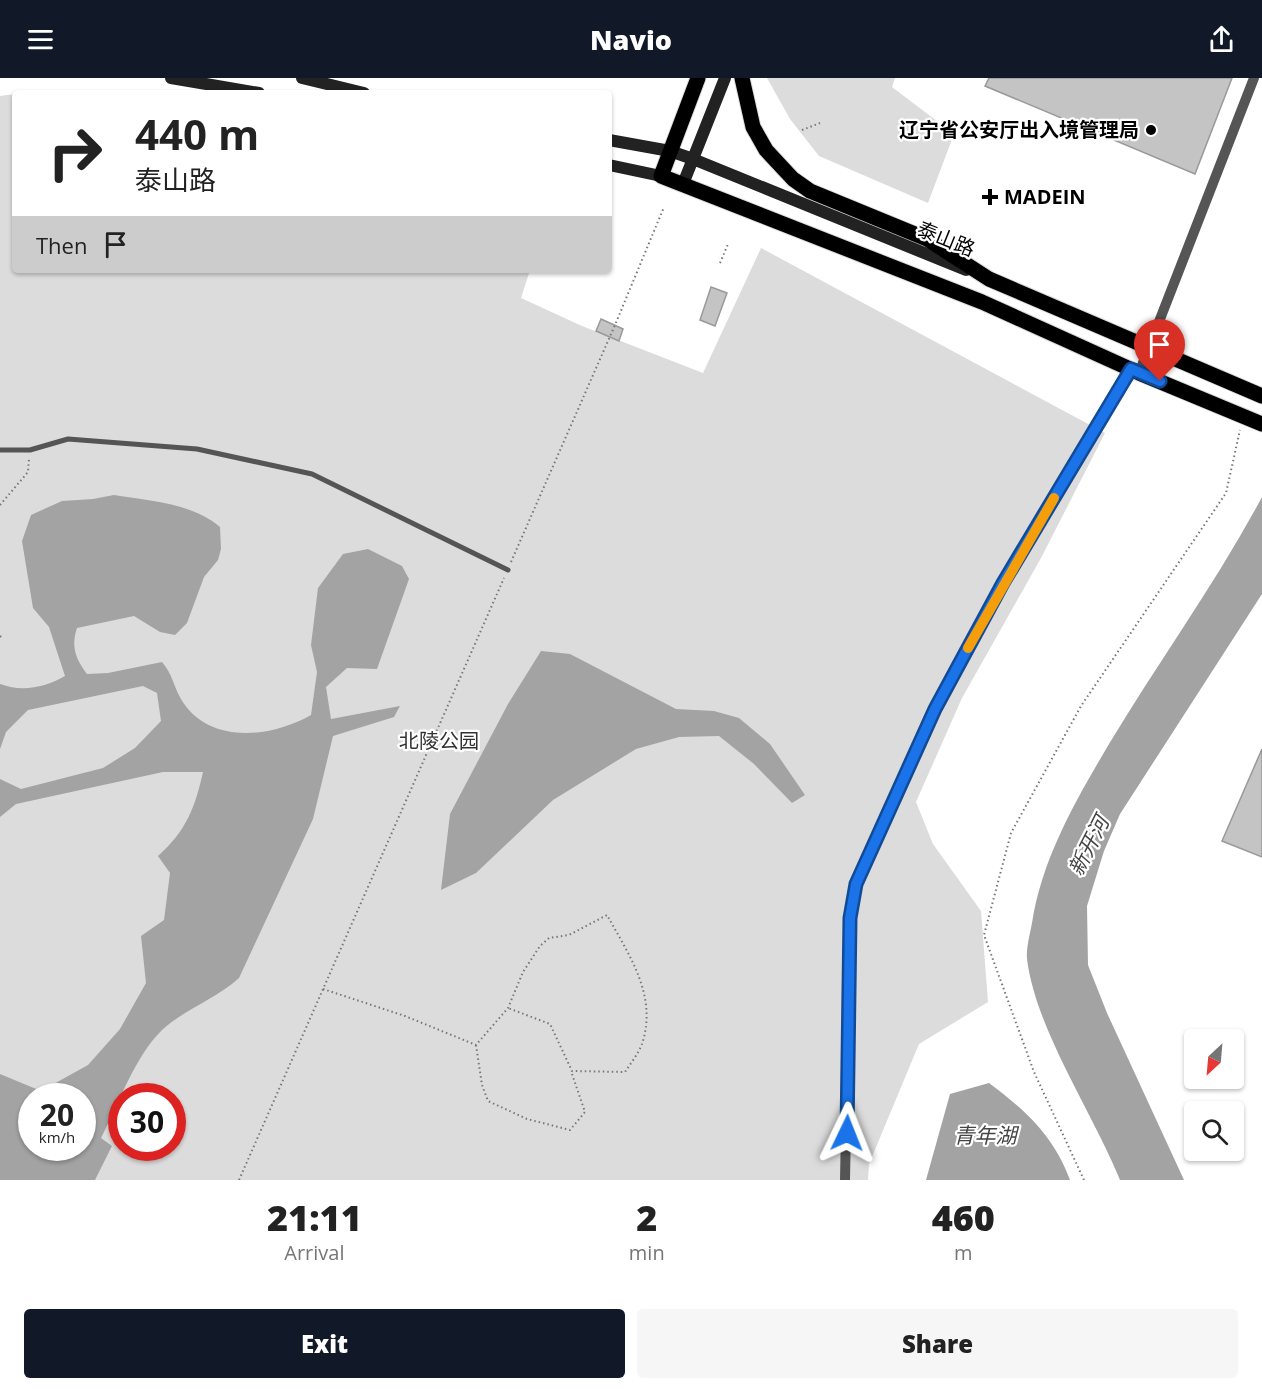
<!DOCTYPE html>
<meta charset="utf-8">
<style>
:root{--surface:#fff;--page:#f6f6f6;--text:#222;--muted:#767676;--accent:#111827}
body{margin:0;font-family:"Open Sans","Noto Sans SC",sans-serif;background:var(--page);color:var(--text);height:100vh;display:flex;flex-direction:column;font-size:22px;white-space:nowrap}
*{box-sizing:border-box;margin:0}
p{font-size:20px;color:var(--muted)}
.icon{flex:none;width:33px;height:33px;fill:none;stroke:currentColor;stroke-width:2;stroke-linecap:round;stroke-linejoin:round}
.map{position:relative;height:1102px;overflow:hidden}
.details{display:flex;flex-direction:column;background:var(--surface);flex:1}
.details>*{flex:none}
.top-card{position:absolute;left:12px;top:12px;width:600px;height:183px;border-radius:6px;box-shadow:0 2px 4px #0004;background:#fff;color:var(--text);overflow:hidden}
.needle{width:39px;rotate:206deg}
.buttons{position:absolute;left:1184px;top:951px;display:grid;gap:12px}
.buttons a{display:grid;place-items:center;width:60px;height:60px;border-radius:6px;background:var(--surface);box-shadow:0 2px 4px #0004;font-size:30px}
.speed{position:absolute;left:18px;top:1005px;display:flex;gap:12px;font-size:30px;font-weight:700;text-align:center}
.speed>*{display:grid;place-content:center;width:78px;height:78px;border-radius:50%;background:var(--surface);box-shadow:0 2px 4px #0004;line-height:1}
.speed small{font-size:15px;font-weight:400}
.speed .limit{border:9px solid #d22;background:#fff;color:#111}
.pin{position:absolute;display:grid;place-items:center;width:51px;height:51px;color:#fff;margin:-62px -26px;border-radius:50% 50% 50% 0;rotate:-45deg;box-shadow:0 0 6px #0007}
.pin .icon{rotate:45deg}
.me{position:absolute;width:66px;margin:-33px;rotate:2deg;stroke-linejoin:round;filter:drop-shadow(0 0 4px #0008)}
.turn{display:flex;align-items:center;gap:21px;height:126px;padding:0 24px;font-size:27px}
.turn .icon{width:78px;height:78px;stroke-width:2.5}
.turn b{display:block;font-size:42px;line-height:51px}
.then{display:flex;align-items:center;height:57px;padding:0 24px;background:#0003;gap:12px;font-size:22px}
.eta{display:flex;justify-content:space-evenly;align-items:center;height:102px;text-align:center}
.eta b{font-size:36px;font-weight:800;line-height:42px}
.primary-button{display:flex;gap:12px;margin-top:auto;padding:12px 24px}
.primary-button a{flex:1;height:69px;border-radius:6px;background:var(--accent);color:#fff;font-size:24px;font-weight:800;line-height:69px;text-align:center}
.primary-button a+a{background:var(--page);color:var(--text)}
header{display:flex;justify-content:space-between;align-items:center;height:78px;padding:0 24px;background:var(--accent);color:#fff;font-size:27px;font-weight:800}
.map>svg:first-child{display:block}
.green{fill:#dcdcdc;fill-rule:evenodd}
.water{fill:#a3a3a3;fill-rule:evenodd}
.building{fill:#c4c4c4;stroke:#999;stroke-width:1.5}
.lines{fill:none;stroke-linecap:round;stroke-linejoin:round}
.primary-casing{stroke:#dbdbdb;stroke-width:17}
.path{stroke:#777;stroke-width:2;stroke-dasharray:1.5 3;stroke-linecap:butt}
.lane{stroke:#555;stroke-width:5}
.street{stroke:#555;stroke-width:10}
.secondary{stroke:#222;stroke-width:12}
.primary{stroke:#000;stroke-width:15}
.route-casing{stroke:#114b97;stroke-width:15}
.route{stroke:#1a73e8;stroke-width:10}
.slow{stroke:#f59e0b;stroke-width:10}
.poi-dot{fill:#000;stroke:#fff;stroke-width:2}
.labels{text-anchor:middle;stroke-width:4.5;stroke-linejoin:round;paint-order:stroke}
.poi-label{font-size:20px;font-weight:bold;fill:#000;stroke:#fff;text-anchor:end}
.street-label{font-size:20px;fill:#000;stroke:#fff}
.park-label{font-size:20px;fill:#333;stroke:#fff}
.water-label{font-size:21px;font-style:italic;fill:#444;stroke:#fff}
</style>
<header><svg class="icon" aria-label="menu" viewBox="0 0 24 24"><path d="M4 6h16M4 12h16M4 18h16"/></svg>Navio<svg class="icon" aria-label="share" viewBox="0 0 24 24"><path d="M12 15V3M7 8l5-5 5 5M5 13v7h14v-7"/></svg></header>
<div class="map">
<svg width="1262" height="1102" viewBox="0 0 1262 1102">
<rect width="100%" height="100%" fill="#fff"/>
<path class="green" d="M767 0H895L892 9 954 56 928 125 819 78 790 41Z
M15 16V192H530L521 220 582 248 703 295 761 170 1105 355 1041 480 962 620 916 724 933 766 981 833 988 924 919 966 869 1086 868 1102H0V18ZM32 1018H82V1070H32ZM122 1018H172V1070H122Z"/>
<path class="water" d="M114 417C150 423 192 425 220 449L221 471 218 482 204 499 187 545 175 557 160 554 134 538 77 550C71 568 75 580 87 596L108 595 162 584C173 597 173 607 181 621 208 667 271 660 311 637L317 594 311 567 318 510 343 476 368 471 402 488 409 501 377 591 347 590 326 609 331 641 400 628 394 639 333 658 313 741 239 900C216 921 185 931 162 952 135 978 118 1027 101 1060L112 1068 95 1102H0V996L41 1013 88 987 120 951 146 905 141 858 164 842 170 795 158 778C186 753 195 730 203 694H163L16 726 0 739V701L21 711 103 690 135 670 161 643 157 615 143 608 28 632 6 654 0 671V606C22 614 44 610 65 598L49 549 33 530 22 463 31 437 62 423 93 421ZM82 1018V1070H32V1018Z
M1262 419V516L1120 736 1104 773 1087 828 1088 887 1107 935 1184 1102H1120C1093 1035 1036 952 1027 881 1026 870 1030 856 1032 845 1042 780 1076 722 1109 666 1159 583 1216 505 1262 419Z
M541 573 570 576 676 631 714 633 739 640 770 666 805 717 792 725 754 686 719 658 679 659 636 671 553 722 476 795 441 812 450 736 508 626Z
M989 1005C1025 1032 1054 1058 1070 1102H926L950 1016Z"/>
<path class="building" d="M989 0H1232L1195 96 985 8Z
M711 209 727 215 715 248 700 242Z
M601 241 623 251 619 263 596 253Z
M1262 671V779L1222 763Z"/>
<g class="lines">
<defs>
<path id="primary" d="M698 0 661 98 982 224 1139 295 1262 346
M742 0 753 49 766 72 793 101 810 113 927 161 989 201 1262 318"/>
</defs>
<use href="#primary" class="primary-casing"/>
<path class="path" d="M802 52 820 45
M720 185 728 166
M0 427 28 394 29 381
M511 484 615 247 664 129
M0 558 3 560
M323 911 405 938 476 967 508 930 523 894 540 868 549 860 569 857 607 837C629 877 658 918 642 966 638 976 631 985 625 994L572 993 550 946 508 930
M476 967 482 1007 488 1023 527 1041 570 1052 585 1034 571 993
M239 1102 504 500
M1084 1102 1034 994 984 857 1011 755 1081 628 1226 415 1240 352"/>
<path class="lane" d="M0 372H30L68 361 197 371 312 396 508 492"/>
<path class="street" d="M1139 295 1254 0
M845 1102 850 840 856 806 935 631 1003 505 1131 291"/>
<path class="secondary" d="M171 0 259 15
M302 0 364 15
M609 62 670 73 693 81 966 192
M609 87 661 98
M683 106 725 0"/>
<use href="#primary" class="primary"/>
</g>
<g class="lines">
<defs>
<path id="route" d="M847 1055 850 840 856 806 935 631 1003 505 1131 291 1160 303"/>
</defs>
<use href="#route" class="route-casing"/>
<use href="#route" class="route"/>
<path class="slow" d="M968 570 1054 420"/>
</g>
<g class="poi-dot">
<circle cx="1151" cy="52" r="6"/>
<path d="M987 110h6v6h6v6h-6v6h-6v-6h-6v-6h6z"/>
</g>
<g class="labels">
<g class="poi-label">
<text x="1139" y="59">辽宁省公安厅出入境管理局</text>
<text x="1004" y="126" text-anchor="start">MADEIN</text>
</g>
<g class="street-label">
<text transform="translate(946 161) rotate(22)" y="7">泰山路</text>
</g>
<g class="park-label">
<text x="439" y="670">北陵公园</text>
</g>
<g class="water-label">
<text transform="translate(1089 768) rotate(-63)" y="7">新开河</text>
<text x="985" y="1065">青年湖</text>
</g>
</g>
</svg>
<div class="buttons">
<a><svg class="needle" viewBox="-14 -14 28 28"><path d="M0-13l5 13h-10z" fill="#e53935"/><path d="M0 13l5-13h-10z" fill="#767676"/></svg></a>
<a><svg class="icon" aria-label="search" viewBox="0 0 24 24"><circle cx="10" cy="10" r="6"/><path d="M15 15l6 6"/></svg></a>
</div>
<div class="speed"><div>20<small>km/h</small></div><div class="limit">30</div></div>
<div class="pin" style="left:1160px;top:303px;background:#d93025"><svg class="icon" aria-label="arrive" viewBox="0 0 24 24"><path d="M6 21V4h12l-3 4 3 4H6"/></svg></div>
<svg class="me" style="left:847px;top:1055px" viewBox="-20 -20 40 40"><path d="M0-17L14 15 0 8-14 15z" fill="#1a73e8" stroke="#fff" stroke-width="4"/></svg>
<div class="top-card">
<div class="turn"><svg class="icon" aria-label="right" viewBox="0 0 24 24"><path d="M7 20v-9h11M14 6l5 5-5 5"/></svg><div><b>440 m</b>泰山路</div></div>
<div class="then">Then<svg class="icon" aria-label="arrive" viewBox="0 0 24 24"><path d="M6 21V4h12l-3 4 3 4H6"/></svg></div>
</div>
</div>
<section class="details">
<div class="eta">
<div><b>21:11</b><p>Arrival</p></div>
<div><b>2</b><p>min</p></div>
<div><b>460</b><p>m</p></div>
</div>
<div class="primary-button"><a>Exit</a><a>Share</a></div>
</section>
